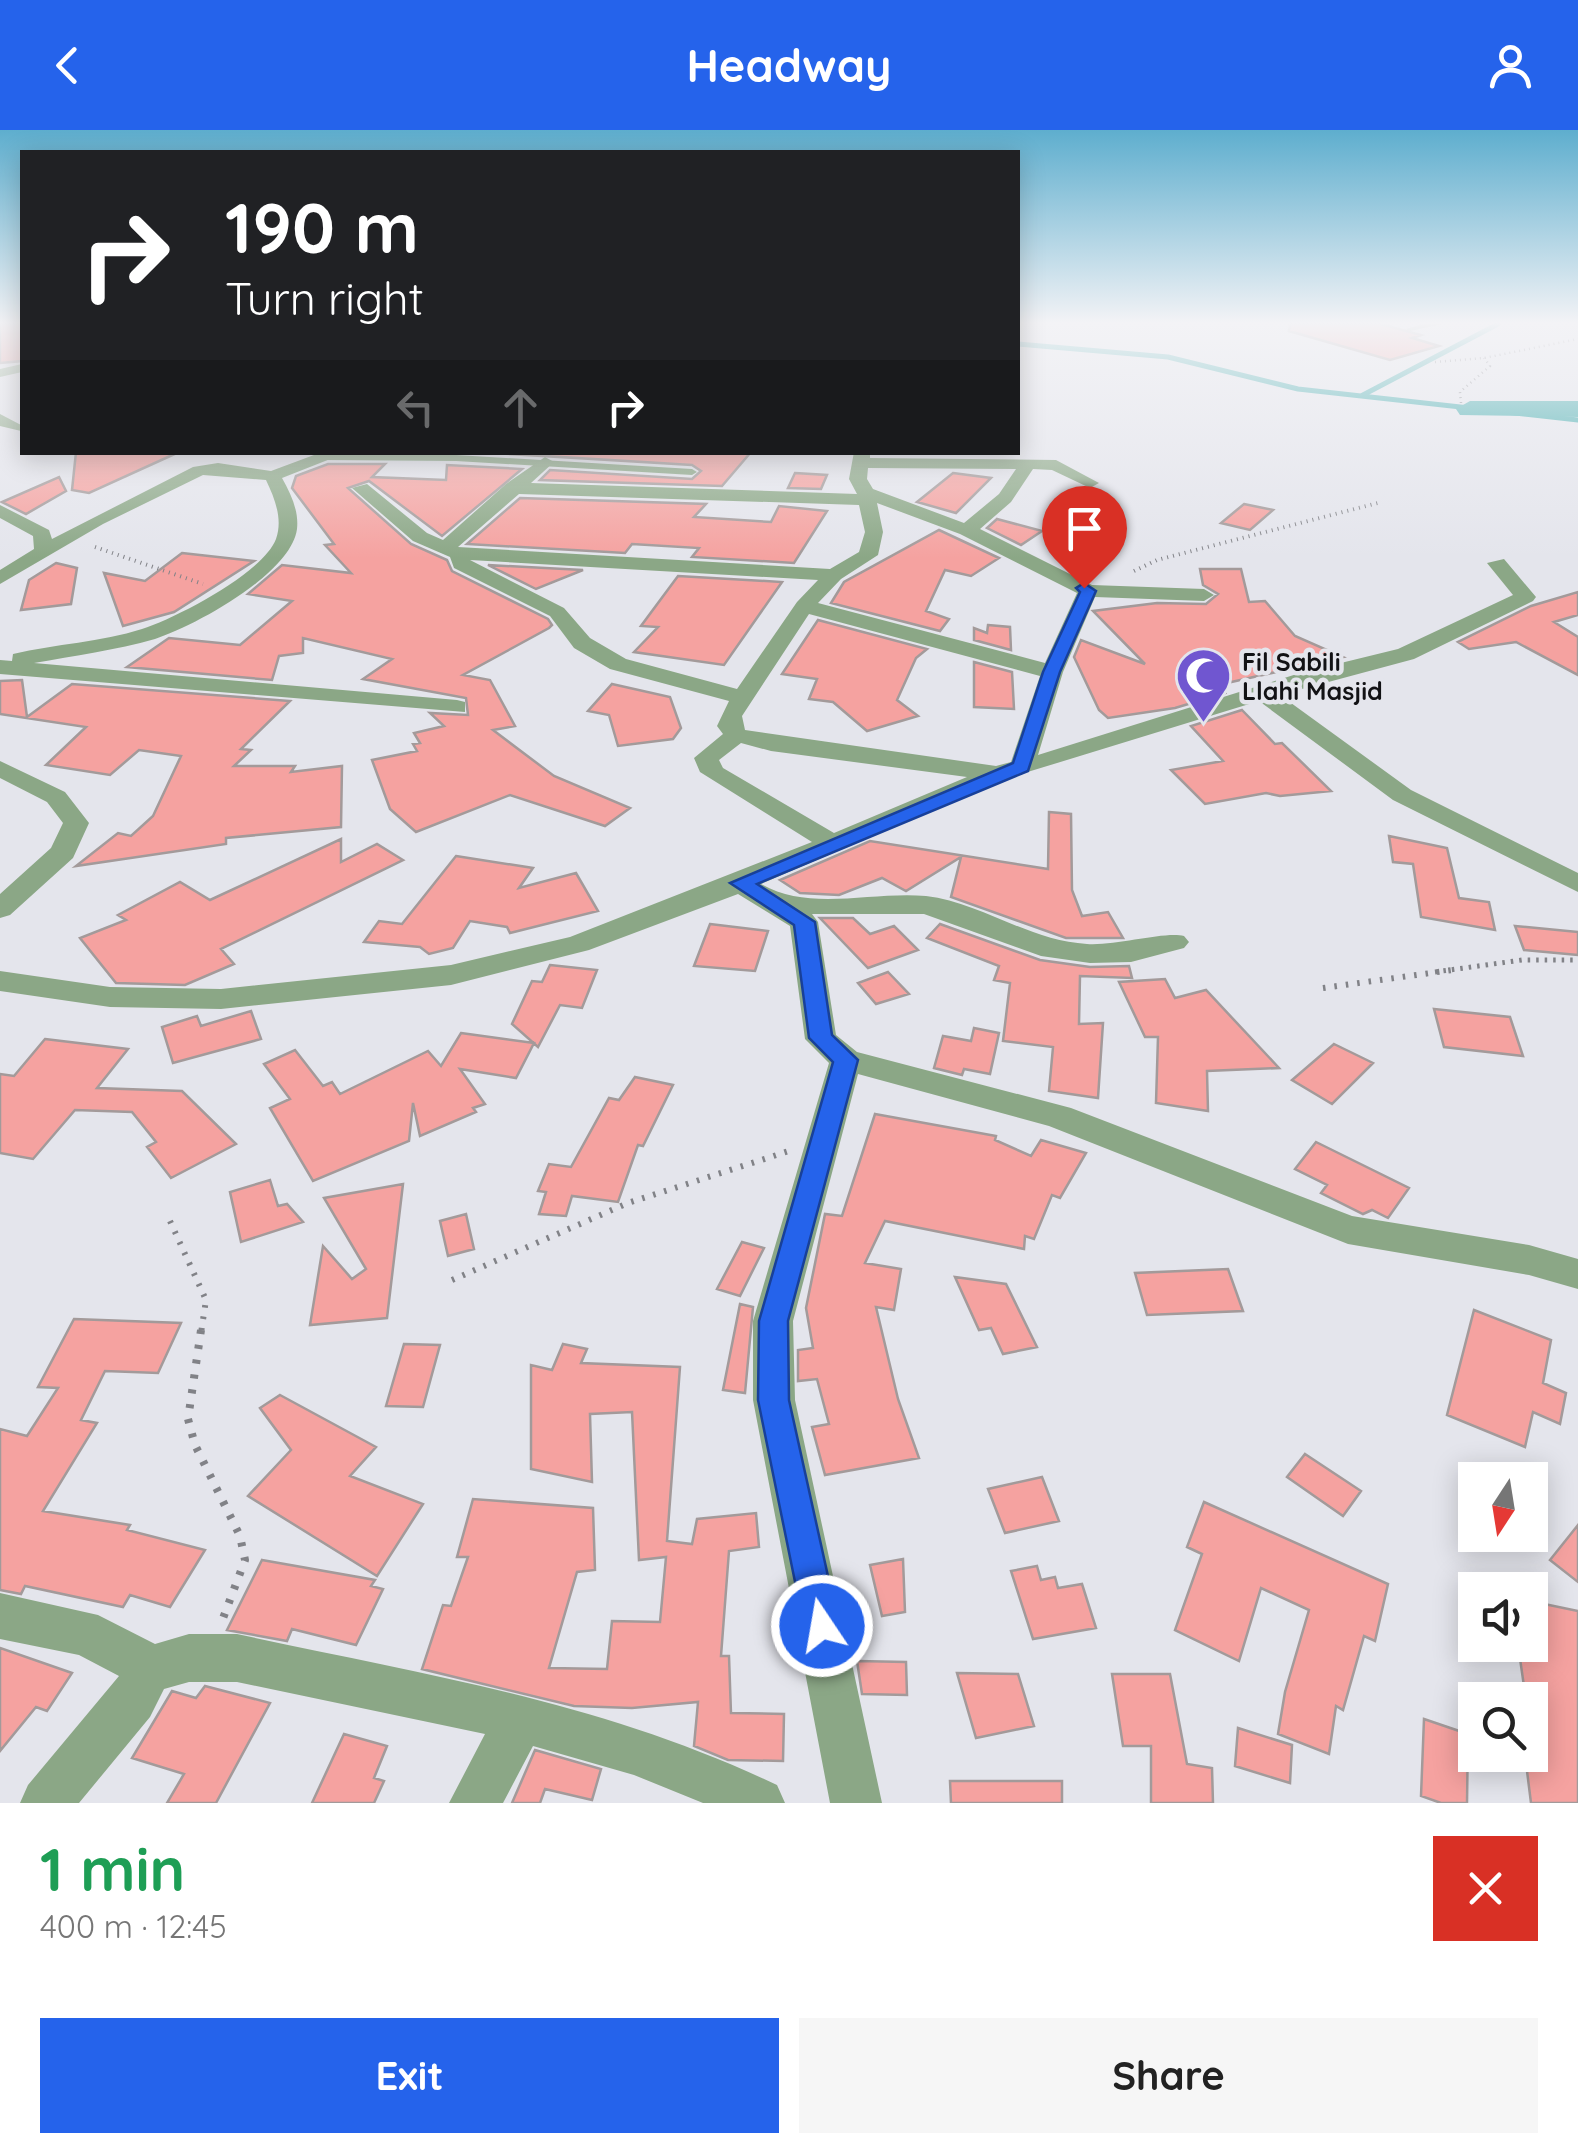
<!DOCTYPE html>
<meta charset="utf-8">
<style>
:root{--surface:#fff;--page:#f6f6f6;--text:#222;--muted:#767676;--accent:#2563eb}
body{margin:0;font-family:Quicksand,sans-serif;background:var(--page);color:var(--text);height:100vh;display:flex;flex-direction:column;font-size:38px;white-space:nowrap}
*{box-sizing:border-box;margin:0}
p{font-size:32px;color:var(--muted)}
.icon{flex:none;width:55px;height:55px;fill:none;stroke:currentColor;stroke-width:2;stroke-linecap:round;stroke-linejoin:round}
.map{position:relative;height:1673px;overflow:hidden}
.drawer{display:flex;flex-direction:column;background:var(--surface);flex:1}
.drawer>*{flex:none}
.top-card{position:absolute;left:20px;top:20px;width:1000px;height:305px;border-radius:0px;box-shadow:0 5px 25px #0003;background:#202124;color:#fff;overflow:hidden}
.needle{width:65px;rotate:192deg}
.tools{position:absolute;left:1458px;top:1332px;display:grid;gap:20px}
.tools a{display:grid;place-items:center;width:90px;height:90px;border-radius:0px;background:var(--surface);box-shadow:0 5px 25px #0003;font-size:50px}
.pin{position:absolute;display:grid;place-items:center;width:85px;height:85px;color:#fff;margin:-102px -42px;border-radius:50% 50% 50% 0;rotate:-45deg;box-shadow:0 0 10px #0007}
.pin .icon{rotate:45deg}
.me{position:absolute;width:110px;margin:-55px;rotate:348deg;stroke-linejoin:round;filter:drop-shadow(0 0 8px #0008)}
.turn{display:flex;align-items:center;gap:35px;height:210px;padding:0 40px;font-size:45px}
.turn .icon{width:130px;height:130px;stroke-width:2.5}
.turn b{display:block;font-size:70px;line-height:85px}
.lanes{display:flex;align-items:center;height:95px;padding:0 40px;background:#0003;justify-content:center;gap:50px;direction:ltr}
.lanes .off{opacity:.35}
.round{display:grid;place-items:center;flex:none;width:105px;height:105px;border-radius:0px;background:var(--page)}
.overview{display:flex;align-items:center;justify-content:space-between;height:170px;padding:0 40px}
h1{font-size:60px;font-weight:700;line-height:75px;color:#1e9e55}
.action{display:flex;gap:20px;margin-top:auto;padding:20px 40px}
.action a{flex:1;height:115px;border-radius:0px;background:var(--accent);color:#fff;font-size:40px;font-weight:700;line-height:115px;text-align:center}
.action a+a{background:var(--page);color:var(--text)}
header{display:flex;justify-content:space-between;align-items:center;height:130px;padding:0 40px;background:var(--accent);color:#fff;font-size:45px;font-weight:700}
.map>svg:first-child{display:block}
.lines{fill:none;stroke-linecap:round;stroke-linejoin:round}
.stream{stroke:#30a4a6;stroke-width:5}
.river{fill:#30a4a6;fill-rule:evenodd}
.building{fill:#f5a2a0;stroke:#a39a9a;stroke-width:2.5}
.path-far4{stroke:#818287;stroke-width:2.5;stroke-dasharray:1 4;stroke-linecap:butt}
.path-far3{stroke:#818287;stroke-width:4;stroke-dasharray:1 5;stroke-linecap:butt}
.path-far2{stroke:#818287;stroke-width:5;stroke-dasharray:2.5 6;stroke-linecap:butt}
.path-far1{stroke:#818287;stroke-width:6;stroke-dasharray:2.5 9;stroke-linecap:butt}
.path{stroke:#818287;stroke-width:8;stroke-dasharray:4 11;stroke-linecap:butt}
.lane{fill:#8ba786;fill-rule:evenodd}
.street{fill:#8ba786;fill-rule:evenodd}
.route{fill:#2563eb;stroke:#184099;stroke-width:2.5}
.labels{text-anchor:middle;stroke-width:9;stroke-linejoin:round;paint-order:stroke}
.far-poi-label{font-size:25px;font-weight:bold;fill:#121215;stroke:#e4e5ec;text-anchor:start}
</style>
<header><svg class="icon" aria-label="back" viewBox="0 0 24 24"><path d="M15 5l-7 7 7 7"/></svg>Headway<svg class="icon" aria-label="person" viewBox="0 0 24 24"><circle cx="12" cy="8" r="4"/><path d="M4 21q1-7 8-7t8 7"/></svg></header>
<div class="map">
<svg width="1578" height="1673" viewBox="0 0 1578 1673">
<rect width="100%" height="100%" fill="#e4e5ec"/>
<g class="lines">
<path class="stream" d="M1018 214 1168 227 1298 259 1578 290
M1361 266 1498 194"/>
<path class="river" d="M1470 271H1578V287L1460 285 1456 279Z"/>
</g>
<path class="building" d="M0 194H22V231L0 233Z
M1290 194H1381L1421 205 1412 208 1439 216 1390 230 1289 201Z
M76 322H179L89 363 72 360Z
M477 322H751L722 356 540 350 550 340 692 349 701 341 692 335Z
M328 334H385L372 347 446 350 447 335 522 339 442 406 369 351 348 358 411 414 447 430 452 441 548 489 552 495 549 498 463 545 490 550 515 596 493 600 554 646 630 678 605 696 510 665 416 702 390 679 372 630 417 621 413 614 420 613 414 603 444 596 430 583 468 585 466 568 363 549 392 529 303 508V523L279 526 272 550 127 537 169 508 240 515 292 471 248 464 282 435 351 443 325 415 334 414 292 358 296 346Z
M795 343 827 345 821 359 788 358Z
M953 343 991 348 956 383 917 372Z
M59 347 66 361 26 384 2 372Z
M520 368 706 374 694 387 771 392 779 376 827 381 794 433 692 427 699 418 632 414 625 423 467 414Z
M1244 374 1273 380 1250 400 1221 393Z
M997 389 1042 401 1021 415 987 398Z
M939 400 999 428 971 446 945 440 926 481 949 489 940 501 831 473 844 452Z
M182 423 254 431 174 482 123 496 104 443 145 451Z
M56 433 77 438 71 474 21 480 29 450Z
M488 435 583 440 536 459Z
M1200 439H1241L1249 472 1265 471 1295 506 1343 527 1218 555 1225 563 1175 578 1108 588 1099 580 1074 527 1081 510 1145 534 1093 481 1157 473 1206 474 1218 464 1203 455Z
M678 446 782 452 724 535 634 522 658 497 641 496Z
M1578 462V485L1554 492 1578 507V545L1516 512 1469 519 1458 512 1531 476Z
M818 490 927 519 916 528 897 570 918 586 867 601 833 572 809 569 817 549 782 544Z
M988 495 1010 497 1011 520 974 510V498L987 503Z
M974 532 1012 542 1014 579 974 577Z
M22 550 27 587 72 554 290 571 241 619 251 620 234 636H295L291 642 342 636 341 697 226 708V714L76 736 118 703 131 706 153 686 181 626 139 620 110 645 46 635 86 597 0 584V551Z
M612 554 670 567 681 598 673 609 618 616 609 585 588 581Z
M1242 580 1275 614 1282 613 1331 661 1280 666 1266 663 1205 674 1171 640 1223 631 1191 596Z
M1049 682 1071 684 1072 760 1082 786 1108 782 1123 808H1066L951 767 961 727 906 761 882 748 839 765 800 763 780 750 870 711 1048 739Z
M1389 706 1447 718 1459 768 1489 772 1495 800 1421 787 1413 734 1393 732Z
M341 709V732L377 714 403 730 221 819 234 834 185 855 116 853 80 808 126 790 118 785 180 752 210 770Z
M456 726 533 738 519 758 576 743 598 781 510 803 507 797 470 791 453 818 429 824 420 817 364 812 379 791 402 794Z
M820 788H853L870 804 894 796 918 820 868 838Z
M710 794 768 801 755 841 694 836Z
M940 794 1040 830 1090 837 1129 836 1132 848 1080 846 1079 894 1103 893 1098 968 1049 961 1053 917 1003 911 1010 853 994 850 999 836 927 808Z
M1515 796 1578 802V825L1524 820Z
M550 835 597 840 582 878 560 875 538 917 512 894 532 851 542 852Z
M888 842 909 864 876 874 858 853Z
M1165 849 1175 868 1206 860 1279 938 1207 941 1208 981 1156 973 1158 907H1145L1119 852Z
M1434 879 1510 887 1523 926 1444 917Z
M251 881 261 909 173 933 162 897 197 886 201 896Z
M974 898 999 903 990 944 964 939 962 945 934 938 943 906 971 911Z
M461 903 534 913 516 948 460 939 485 974 473 978 476 982 420 1006 413 973 409 1011 313 1051 270 978 290 969 264 934 295 920 323 956 332 952 340 964 428 921 441 936Z
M45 909 128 919 97 958 182 961 236 1014 171 1048 147 1017 156 1012 132 982 75 980 33 1029 0 1023V944L14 946Z
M1334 914 1373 933 1332 974 1292 950Z
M635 947 673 955 643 1016 638 1015 618 1072 572 1066 566 1086 539 1084 546 1062 538 1061 549 1034 571 1037 609 968 619 970Z
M875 984 996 1006 995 1010 1031 1026 1041 1010 1086 1023 1060 1068 1052 1065 1034 1109 1025 1106 1024 1119 885 1091 865 1133 901 1139 894 1180 876 1177 898 1269 919 1328 825 1345 812 1297 829 1294 817 1249 798 1251V1220L813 1218 806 1178 825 1084 842 1086Z
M1316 1012 1409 1058 1388 1088 1372 1080 1363 1084 1321 1063 1327 1055 1295 1039Z
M270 1050 278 1076 287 1074 303 1092 241 1112 230 1062Z
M403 1054 387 1188 310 1195 323 1116 352 1149 366 1139 324 1068Z
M466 1084 474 1119 448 1126 440 1091Z
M742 1112 764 1118 740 1166 717 1159Z
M1228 1139 1243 1181 1147 1185 1135 1143Z
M955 1147 1006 1154 1037 1217 1003 1224 991 1198 979 1200Z
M740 1174 753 1177 745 1263 723 1260Z
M1474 1180 1551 1210 1543 1253 1566 1263 1560 1294 1533 1282 1525 1317 1447 1285Z
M74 1189 181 1193 158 1243 105 1241 81 1290 97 1293 43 1381 130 1395 127 1400 205 1420 170 1477 130 1465 123 1477 25 1456 21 1464 0 1460V1299L27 1306 58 1258 38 1257Z
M404 1214 440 1215 423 1277 386 1276Z
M563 1214 587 1219 581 1233 680 1237 667 1411 692 1414 697 1389 756 1383 759 1417 729 1421 721 1526H729L731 1583 784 1584 783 1631 728 1630 694 1616 698 1572 632 1578 574 1576 422 1539 443 1475 451 1476 468 1427H457L473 1369 593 1378 595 1440 577 1442 549 1538 607 1539 612 1491 660 1492 666 1427 639 1430 632 1282 590 1284 592 1352 531 1339V1235L552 1240Z
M280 1265 376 1317 350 1346 423 1374 377 1446 248 1366 291 1320 260 1278Z
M1305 1324 1361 1361 1343 1386 1287 1347Z
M1042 1347 1059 1391 1005 1403 988 1359Z
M1204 1372 1388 1454 1375 1511 1364 1506 1343 1580 1336 1576 1329 1624 1278 1604 1285 1562 1309 1480 1261 1458 1239 1531 1175 1500 1202 1424 1187 1417Z
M1578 1395V1452L1550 1430Z
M903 1429 905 1482 882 1486 870 1435Z
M262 1430 375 1450 371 1456 383 1459 356 1515 292 1499 287 1511 227 1500Z
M1037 1436 1041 1450 1055 1447 1058 1458 1082 1454 1096 1498 1033 1509 1011 1441Z
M1530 1471 1578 1481V1673H1531L1525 1625H1530V1570H1526L1518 1515H1530Z
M0 1518 72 1543 47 1581 36 1577 0 1621Z
M857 1531 906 1532 907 1565 862 1564Z
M957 1543 1018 1544 1034 1596 976 1608Z
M1112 1544H1170L1187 1634 1212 1638 1213 1673H1151V1616H1123Z
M205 1556 270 1573 216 1673H167L184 1644 132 1628 172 1561 196 1568Z
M1424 1589 1468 1604 1467 1673H1441L1421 1666Z
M1238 1598 1292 1615 1290 1653 1235 1636Z
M344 1604 387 1616 374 1648 384 1651 374 1673H312Z
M535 1620 601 1639 592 1670 545 1659 540 1673H512Z
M950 1651H1062V1673H951Z"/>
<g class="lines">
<path class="path-far4" d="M1435 232 1484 228 1578 209
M1461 273 1460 262 1490 236 1484 228"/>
<path class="path-far3" d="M95 417 203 454
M1134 441 1157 430 1378 373
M1092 442 1098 379"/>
<path class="path-far2" d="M1435 842 1522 830H1578"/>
<path class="path-far1" d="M1323 858 1452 840
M170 1091 206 1170 201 1203
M452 1150 628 1073 789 1021"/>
<path class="path" d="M201 1200 188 1289 195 1315 240 1406 245 1430 222 1491"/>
<path class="lane" d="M1424 194H1442L1410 201 1406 199Z
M326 325H456L692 339 697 342 692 345 456 331 323 330 321 328Z"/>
<path class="street" d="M22 234V242L0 247V239Z
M0 284 21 295V301L0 296Z
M322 322H348L282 348C291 364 299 381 297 399 291 444 195 496 155 509 116 520 74 526 34 533L457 570 465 572V582L0 544V530L12 531 13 524C56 514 101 512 142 499 176 488 263 443 276 409 283 389 275 369 266 350L203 345 103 394 0 454V440L34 419 33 406 0 388V375L49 400 52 409 193 337 218 333 271 341Z
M854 322H870V328L1056 330 1099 353 1090 358 1052 340 1033 339 1011 372 980 399 1092 455 1204 459 1214 465 1204 471 1095 467 1063 542 1038 625 1300 543 1398 519 1513 465 1487 433 1504 429 1536 467 1533 471 1414 529 1280 565 1411 660 1578 743V762L1393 670 1259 571 1005 649 761 754C808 782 872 761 926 766 980 772 1029 811 1087 814 1116 816 1165 801 1184 806L1189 812 1184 818 1131 832 1090 833 1041 826 924 784H812L818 792 836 905 857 922 1071 978 1352 1086 1529 1115 1578 1129V1159L1529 1145 1348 1114 1049 996 858 944 793 1191 795 1270 882 1673H830L753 1270V1191L829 933 805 909 790 796 738 764 589 820 451 855 221 879 110 877 0 861V841L110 857 221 859 451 835 570 807 812 712 700 642 694 628 723 604 717 596 729 571 610 539 574 518 550 486 454 438 450 427 413 411 352 358 367 354 427 403 443 410 506 354 545 327 554 332 531 353 857 364 849 349ZM868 338 1016 339 999 364 964 393 873 359 867 349ZM519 364 859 375 865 402 859 422 830 439 458 417ZM877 373 960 404 1077 463 1045 533 818 473 841 449 878 425 883 402ZM470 430 818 450 797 472 737 559 626 529 590 508 564 478ZM809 484 1040 546 1011 632 996 636 745 600 742 586ZM741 613 771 621 967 647 834 703 723 638 719 630Z
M0 631 65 662 89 693 73 728 10 785 0 788V764L51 718 63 693 47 672 0 648Z
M0 1463 98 1485 155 1514 189 1504H237C426 1545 600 1571 777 1655L785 1673H703L634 1645 533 1616 503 1673H449L485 1604 237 1552H189L164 1559 150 1587 79 1673H20L28 1655 119 1546 79 1525 0 1509Z"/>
</g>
<linearGradient id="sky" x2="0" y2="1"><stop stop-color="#5eaece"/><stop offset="0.45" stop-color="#f3f3f6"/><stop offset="1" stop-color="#f3f3f6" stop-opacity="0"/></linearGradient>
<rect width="1578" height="428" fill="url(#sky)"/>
<path class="route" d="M1084 453 1096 461 1060 542 1028 641 757 754 815 792 832 905 858 930 788 1191 789 1270 839 1496 834 1508 822 1513 809 1508 804 1496 758 1270 759 1191 833 932 809 908 794 795 730 753 1013 633 1043 542 1080 462 1076 458Z"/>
<defs>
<symbol id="mosque-pin" viewBox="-11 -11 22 30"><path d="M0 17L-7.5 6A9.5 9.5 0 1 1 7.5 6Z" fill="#7056d0" stroke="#e4e5ec"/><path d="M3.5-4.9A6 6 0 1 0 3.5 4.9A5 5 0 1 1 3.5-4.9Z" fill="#fff"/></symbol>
</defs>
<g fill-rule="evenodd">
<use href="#mosque-pin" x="1172" y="514" width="63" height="86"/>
</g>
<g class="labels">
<g class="far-poi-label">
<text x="1242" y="541">Fil Sabili<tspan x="1242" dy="29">Llahi Masjid</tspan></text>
</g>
</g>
</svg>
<div class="tools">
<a><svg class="needle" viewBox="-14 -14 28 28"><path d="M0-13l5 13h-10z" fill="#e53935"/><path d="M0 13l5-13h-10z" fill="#767676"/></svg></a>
<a><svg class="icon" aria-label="sound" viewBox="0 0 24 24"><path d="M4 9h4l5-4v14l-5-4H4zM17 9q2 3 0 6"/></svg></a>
<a><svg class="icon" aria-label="search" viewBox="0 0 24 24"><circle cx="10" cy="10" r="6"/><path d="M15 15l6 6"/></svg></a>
</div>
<div class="pin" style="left:1084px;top:458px;background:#d93025"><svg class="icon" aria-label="arrive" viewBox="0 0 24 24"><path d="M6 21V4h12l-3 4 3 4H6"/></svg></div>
<svg class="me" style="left:822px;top:1496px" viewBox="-20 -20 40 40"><circle r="17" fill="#2563eb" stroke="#fff" stroke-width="3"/><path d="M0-11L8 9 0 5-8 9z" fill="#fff"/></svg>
<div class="top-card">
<div class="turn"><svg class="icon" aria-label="right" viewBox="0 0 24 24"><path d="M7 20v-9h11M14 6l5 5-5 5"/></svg><div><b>190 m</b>Turn right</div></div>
<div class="lanes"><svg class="icon off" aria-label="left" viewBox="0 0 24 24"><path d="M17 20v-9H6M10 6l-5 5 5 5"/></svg><svg class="icon off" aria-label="ahead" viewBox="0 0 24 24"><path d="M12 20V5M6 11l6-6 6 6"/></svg><svg class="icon" aria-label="right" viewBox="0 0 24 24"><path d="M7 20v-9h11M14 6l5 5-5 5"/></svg></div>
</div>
</div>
<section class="drawer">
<div class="overview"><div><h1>1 min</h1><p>400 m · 12:45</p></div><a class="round" style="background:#d93025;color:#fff"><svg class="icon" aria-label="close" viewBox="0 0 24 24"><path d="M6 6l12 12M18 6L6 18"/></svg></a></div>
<div class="action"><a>Exit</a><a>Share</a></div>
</section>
